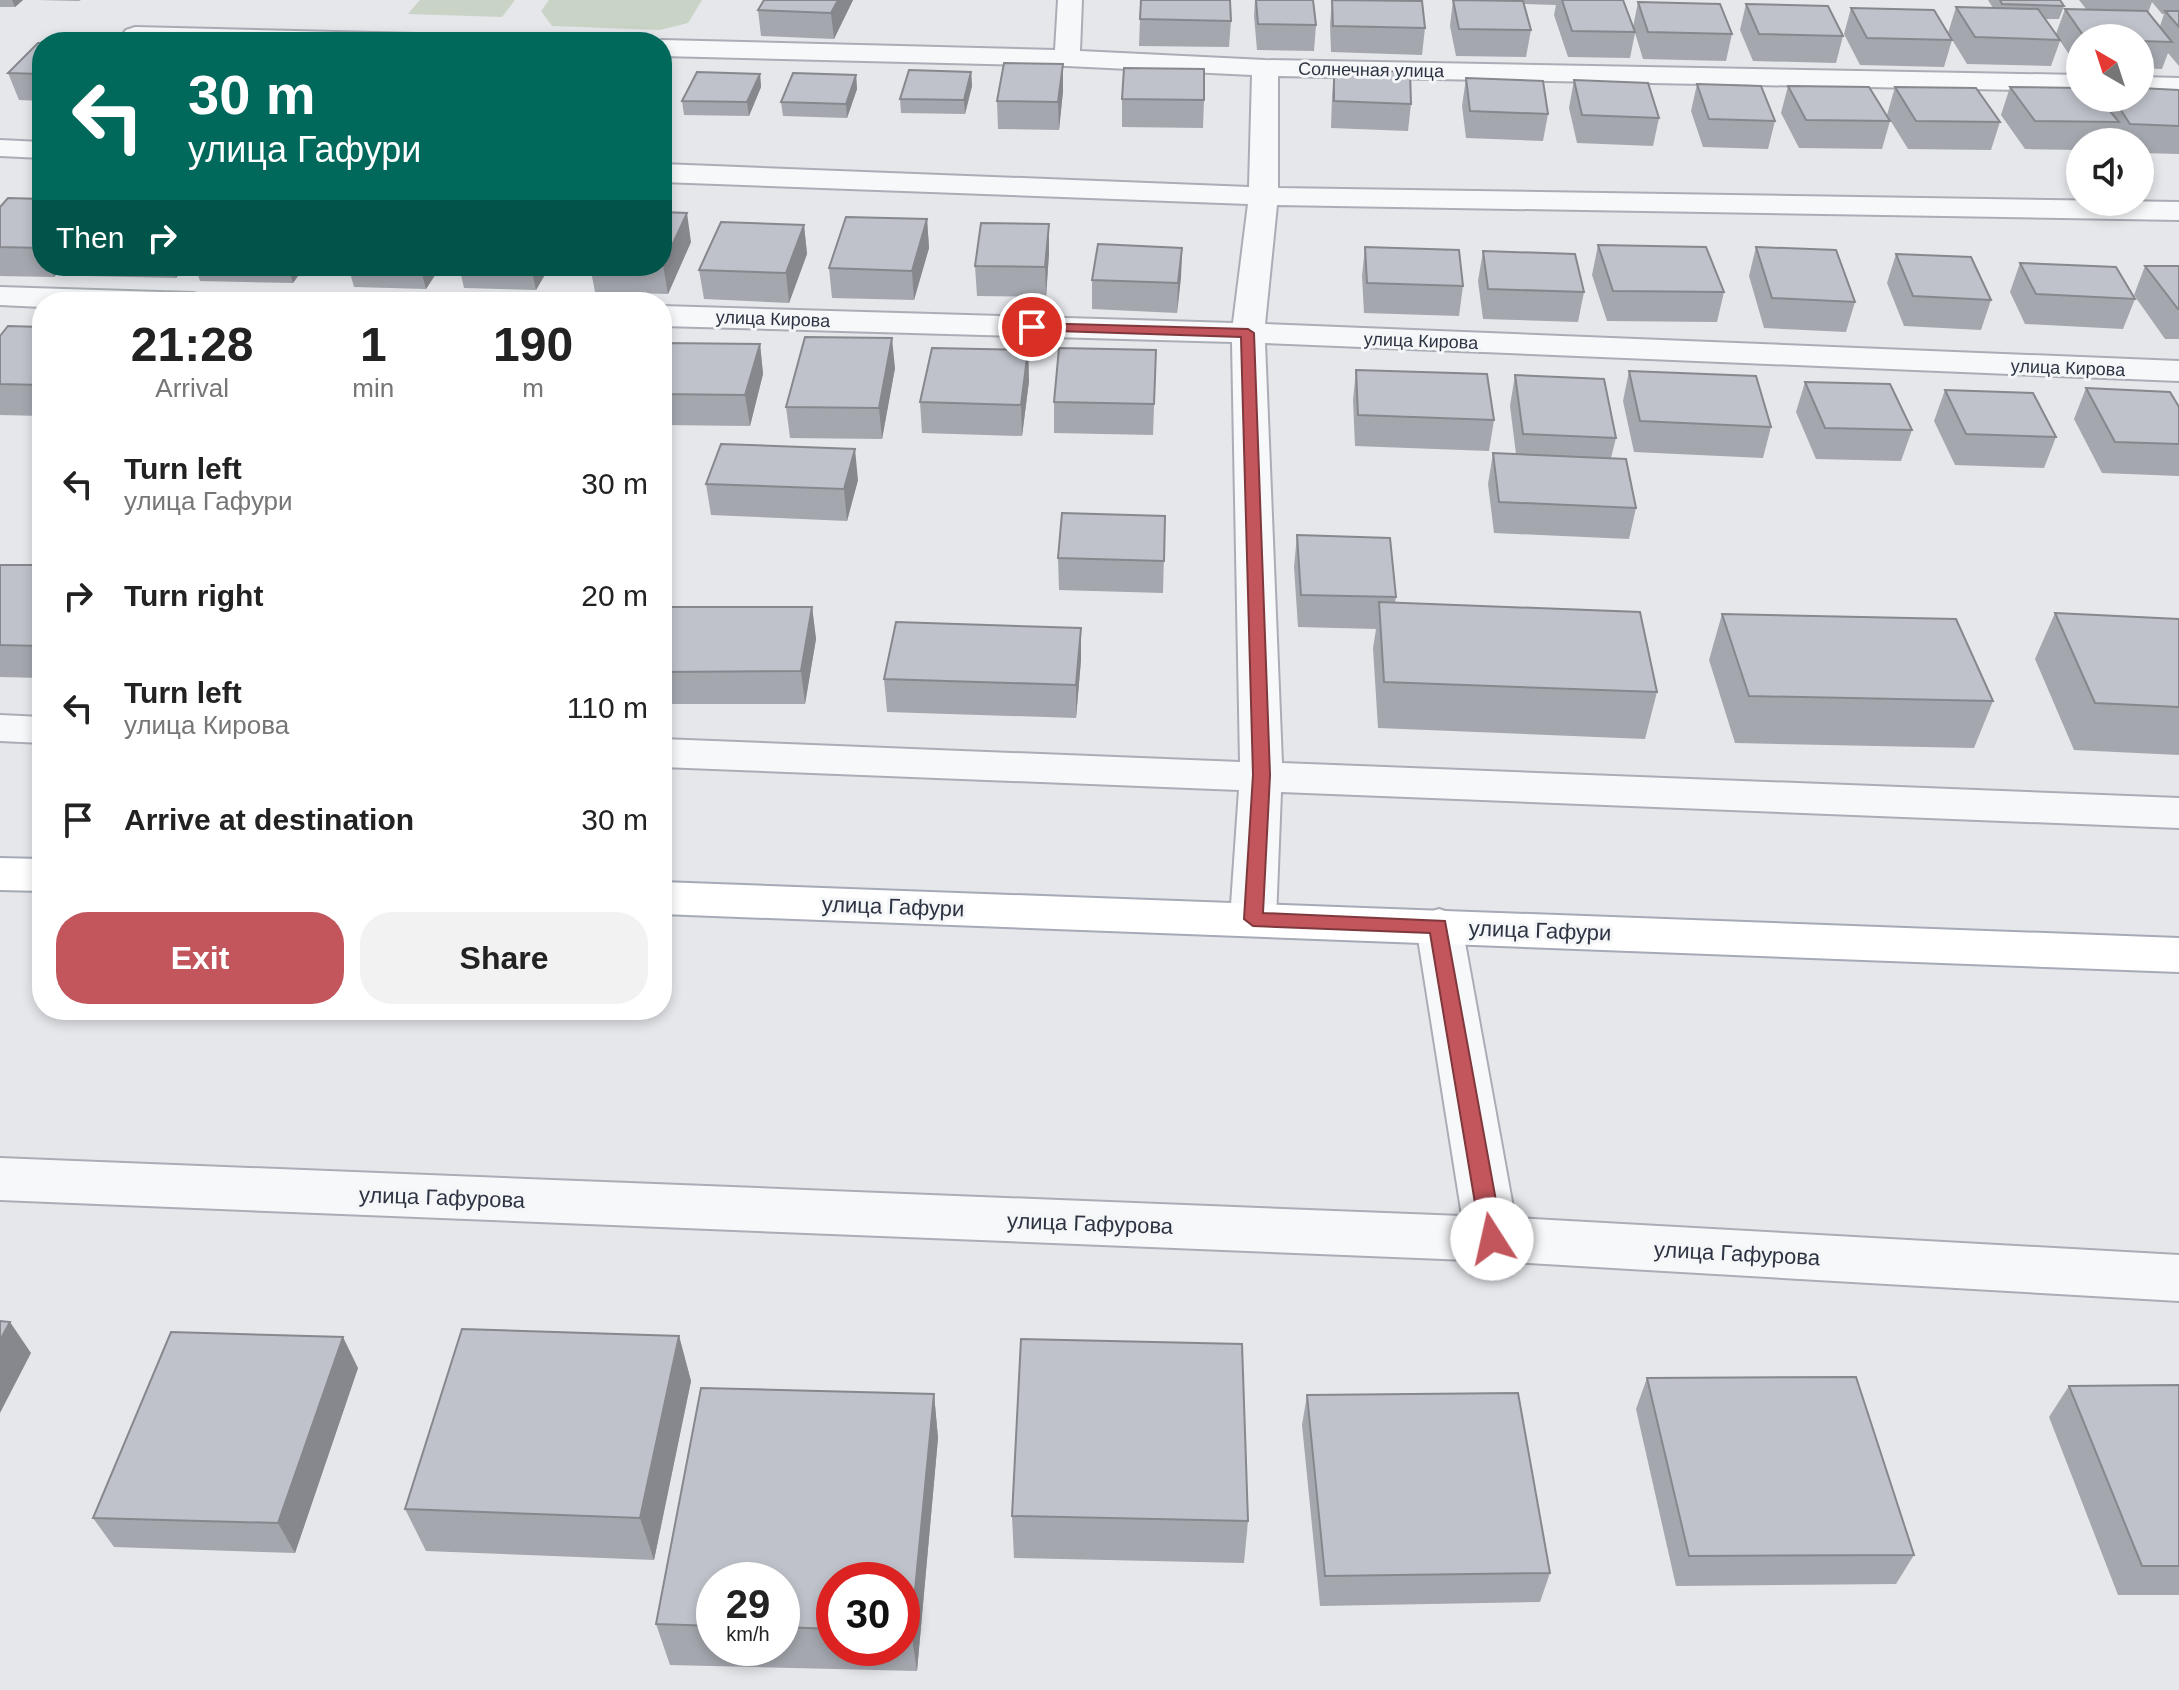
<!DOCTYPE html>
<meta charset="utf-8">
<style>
:root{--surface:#fff;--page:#f2f2f2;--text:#222;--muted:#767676;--accent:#c3565d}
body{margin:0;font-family:Arial,sans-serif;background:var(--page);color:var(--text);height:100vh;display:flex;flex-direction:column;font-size:30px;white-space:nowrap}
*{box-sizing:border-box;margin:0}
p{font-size:26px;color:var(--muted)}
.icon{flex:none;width:44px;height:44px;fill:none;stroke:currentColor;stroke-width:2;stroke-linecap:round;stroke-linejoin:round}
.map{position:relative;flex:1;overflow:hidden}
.drawer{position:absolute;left:32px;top:292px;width:640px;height:728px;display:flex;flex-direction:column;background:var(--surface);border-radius:32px;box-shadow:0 4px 12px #0003}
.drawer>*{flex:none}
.banner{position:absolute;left:32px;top:32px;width:640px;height:244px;border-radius:32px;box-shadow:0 4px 12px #0003;background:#00695c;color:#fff;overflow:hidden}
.needle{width:52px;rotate:321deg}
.fabs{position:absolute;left:2066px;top:24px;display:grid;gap:16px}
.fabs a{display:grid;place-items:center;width:88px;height:88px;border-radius:50%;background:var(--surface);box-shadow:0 4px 12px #0003;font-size:40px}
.speed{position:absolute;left:696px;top:1562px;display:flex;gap:16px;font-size:40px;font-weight:700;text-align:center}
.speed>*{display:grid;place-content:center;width:104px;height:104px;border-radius:50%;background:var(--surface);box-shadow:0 4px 12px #0003;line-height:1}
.speed small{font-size:20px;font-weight:400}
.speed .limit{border:12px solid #d22;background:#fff;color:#111}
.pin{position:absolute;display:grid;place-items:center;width:68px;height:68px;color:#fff;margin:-34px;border:4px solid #fff;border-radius:50%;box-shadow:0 2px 8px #0007}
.me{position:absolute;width:88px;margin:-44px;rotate:350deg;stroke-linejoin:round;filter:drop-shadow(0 0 6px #0008)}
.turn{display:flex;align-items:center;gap:28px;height:168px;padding:0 24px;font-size:36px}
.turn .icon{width:104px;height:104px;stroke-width:2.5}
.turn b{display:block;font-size:56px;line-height:68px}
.then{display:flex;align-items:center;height:76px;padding:0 24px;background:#0003;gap:16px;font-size:30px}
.eta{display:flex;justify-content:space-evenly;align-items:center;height:136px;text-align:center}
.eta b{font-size:48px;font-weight:700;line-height:56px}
.cta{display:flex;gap:16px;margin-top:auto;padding:16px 24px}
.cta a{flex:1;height:92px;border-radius:32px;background:var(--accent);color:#fff;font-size:32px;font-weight:700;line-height:92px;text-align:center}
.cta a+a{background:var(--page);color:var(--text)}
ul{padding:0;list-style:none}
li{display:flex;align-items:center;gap:24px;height:112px;padding:0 24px}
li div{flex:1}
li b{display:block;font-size:30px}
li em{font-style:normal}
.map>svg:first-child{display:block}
.green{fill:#c9d4c7}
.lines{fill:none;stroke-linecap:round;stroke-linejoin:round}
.minor-casing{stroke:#aaadb5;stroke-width:4}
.major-casing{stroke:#a5aab6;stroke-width:4}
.minor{fill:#f7f8fa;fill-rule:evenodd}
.major{fill:#fff;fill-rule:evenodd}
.wall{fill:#a4a7ae;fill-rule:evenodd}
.shaded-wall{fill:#86888d}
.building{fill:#bfc2ca;stroke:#86888d;stroke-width:2}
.route{fill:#c3565d;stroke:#7f383c;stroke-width:2}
.labels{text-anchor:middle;stroke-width:6;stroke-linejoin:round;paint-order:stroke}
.far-street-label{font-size:18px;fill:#2d3342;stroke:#f4f6f8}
.street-label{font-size:22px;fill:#2d3342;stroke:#f4f6f8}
</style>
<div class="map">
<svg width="2179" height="1690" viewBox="0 0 2179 1690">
<rect width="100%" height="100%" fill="#e5e7eb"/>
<path class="green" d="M420 0H515L502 17 408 14Z
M549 0H702L688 23 660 30 552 26 541 11Z"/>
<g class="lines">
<defs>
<path id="minor" d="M1058 0H1082L1080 51 1265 60 2080 75V91L1278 76V188L2179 202V220L1277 205 1265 324 2179 361V381L1265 343 1282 763 2179 798V828L1281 792 1276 919 1269 931 1253 935 1237 931 1230 919 1239 790 662 767V739L1240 762 1232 342 662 326V306L1233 323 1248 204 662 182V164L1249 187 1252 75 1067 66 662 56V42H655L662 40 1055 50Z
M135 27 417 34 426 37 430 42 126 40 122 35 126 30Z
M2140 77 2179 78V94L2140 93Z
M0 140 42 142V158L0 156Z
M0 287 192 293 203 295 208 302H42V307L0 305Z
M0 715 42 717V743L0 741Z
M1439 909 1455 914 1462 926 1515 1218 2179 1255V1301L1492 1261 0 1200V1158L1462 1216 1416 926 1423 914Z"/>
<path id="major" d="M0 858 42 859V891L0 890Z
M662 882 2179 938V972L662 914Z"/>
</defs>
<use href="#minor" class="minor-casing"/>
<use href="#major" class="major-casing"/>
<use href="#minor" class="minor"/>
<use href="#major" class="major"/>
</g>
<path class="wall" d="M0 0H23L15 7H0Z
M37 0H81L79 1Z
M853 0 834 39 761 36 758 10Z
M1255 0H1313L1316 25 1314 51 1257 50 1254 16Z
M1332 0 1425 28 1422 55 1331 52 1330 25Z
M1453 0 1518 1 1517 0H1623L1633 27 1638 2 1732 34 1726 61 1643 59 1635 33 1630 58 1568 57 1554 15 1556 5 1524 4 1531 30 1526 57 1456 56 1450 26Z
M1988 0H2060L2064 6 2059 19H2045L2056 34 2065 9 2087 10 2079 0H2179V66L2168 53 2162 69 2140 68V38H2080V66H2077L2060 41 2051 66 1967 64 1948 33 1956 7 1993 8ZM2152 2 2162 14H2164L2160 26 2148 13Z
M1746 4 1843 36 1836 63 1753 61 1740 30Z
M1851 8 1952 40 1944 67 1860 65 1844 34Z
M1140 19 1231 21 1229 47 1139 46Z
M42 43V101L19 100 8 73Z
M1334 69 1411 104 1408 131 1331 128 1332 96Z
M971 72 972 86 965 114 901 113 900 99Z
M760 74 761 87 749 116 684 115 682 101Z
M856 75 857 89 847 118 783 116 781 102Z
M1466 78 1548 114 1543 141 1466 138 1462 106Z
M1574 80 1659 118 1653 146 1577 143 1569 108Z
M1697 84 1775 121 1768 149 1703 147 1691 111Z
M1788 86 1890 121 1882 149 1799 148 1781 113Z
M1895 87 2000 122 1991 150 1908 149 1887 115Z
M2010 87 2101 100 2102 98H2140L2179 90V154L2140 153V142H2113L2112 140V142H2080V150L2025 149 2001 115Z
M1063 91 1059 130 998 129 997 101Z
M1122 99 1204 100 1203 128 1122 127Z
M42 199V266H64L54 277 0 276V207Z
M662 212 691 242 668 294 595 292 590 266H662Z
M927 219 929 248 914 300 832 298 829 268Z
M1049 224V253L1046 297 977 296 975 266Z
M804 225 807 254 789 303 704 299 699 270Z
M1598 245 1724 292 1717 322 1607 321 1592 275Z
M1365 247 1463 286 1459 316 1364 313 1362 276Z
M1756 247 1855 302 1846 332 1764 328 1749 276Z
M1182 248 1181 277 1177 313 1092 309V280Z
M1483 251 1584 292 1578 322 1483 319 1478 281Z
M1896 254 1991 300 1981 330 1904 326 1887 283Z
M2020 263 2135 299 2123 329 2025 324 2010 292Z
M85 266H185L176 278 88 276Z
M195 266H305L293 283 200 281Z
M348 266H441L426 289 354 287Z
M459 266H550L536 290 464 288Z
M2145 266H2179V339H2165L2134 295Z
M42 327V416L0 415V336Z
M662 343 760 344 763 374 750 426 662 425Z
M1028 350 1029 381 1022 436 922 433 920 402Z
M1156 350 1153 435 1054 433V402Z
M895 368 882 439 790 438 786 407Z
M1356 370 1494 420 1489 451 1355 446 1353 400Z
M1629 371 1771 427 1763 458 1634 452 1623 401Z
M1515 375 1616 438 1611 458 1636 508 1629 539 1494 533 1488 484 1493 453 1516 454 1510 406Z
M1805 382 1912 430 1901 461 1816 459 1796 412Z
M2086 388 2179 407V476L2102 473 2074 419Z
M1945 390 2056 437 2044 468 1955 465 1934 421Z
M858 480 847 521 711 515 706 484Z
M1165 516 1163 593 1059 590 1058 558Z
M1297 535 1396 597 1395 602 1657 692 1645 739 1378 728 1373 648 1376 629 1298 627 1294 567Z
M0 565H42V678L0 677Z
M662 607H812L816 639 805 704H662Z
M2055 613 2179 619V755L2074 750 2035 659Z
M1722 614 1993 701 1974 748 1735 743 1709 660Z
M1081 628V660L1076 718 887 712 884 679Z
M679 1336 691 1381 654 1560 426 1551 405 1509Z
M358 1368 295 1553 114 1547 93 1518Z
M1647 1378 1914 1555 1896 1584 1676 1586 1636 1409Z
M2179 1385V1595H2118L2049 1417 2069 1386Z
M934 1394 938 1438 917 1671 670 1665 656 1624ZM714 1580H782V1648H714ZM834 1580H902V1648H834Z
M1307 1395 1550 1573 1540 1602 1320 1606 1302 1425Z
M1012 1516 1248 1521 1244 1563 1014 1558Z"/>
<path class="shaded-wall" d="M12 0H23L15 7Z
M838 0H853L834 39 831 13Z
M1063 64V91L1059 130 1058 102Z
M971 72 972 86 965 114 964 100Z
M760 74 761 87 749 116 747 102Z
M856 75 857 89 847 118 846 104Z
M687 213 691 242 668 294 663 265Z
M927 219 929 248 914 300 912 271Z
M1049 224V253L1046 297 1045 267Z
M804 225 807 254 789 303 786 273Z
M1182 248 1181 277 1177 313 1178 283Z
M49 266H64L54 277Z
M172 266H185L176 278Z
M288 266H305L293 283Z
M420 266H441L426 289Z
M531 266H550L536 290Z
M892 338 895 368 882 439 879 408Z
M760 344 763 374 750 426 745 395Z
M1028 350 1029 381 1022 436 1021 405Z
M855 449 858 480 847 521 844 489Z
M812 607 816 639 805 704 801 671Z
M1081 628V660L1076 718V685Z
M10 1322 31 1353 0 1413V1340Z
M679 1336 691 1381 654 1560 640 1518Z
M343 1337 358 1368 295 1553 278 1523Z
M934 1394 938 1438 917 1671 911 1631Z"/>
<path class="building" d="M764 0H838L831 13 758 10Z
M1141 0H1230L1231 21 1140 19Z
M1256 0H1313L1316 25 1258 24Z
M1332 0 1422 1 1425 28 1333 26Z
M1453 0 1523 1 1531 30 1459 29Z
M1562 0H1623L1635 32 1572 31Z
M2000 0H2060L2064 6 2002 4Z
M1638 2 1720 4 1732 34 1648 32Z
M1746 4 1828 6 1843 36 1759 34Z
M1956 7 2038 9 2060 40 1975 37Z
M1851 8 1934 10 1952 40 1867 38Z
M2065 9 2147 11 2172 42 2140 41V38H2085Z
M2165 11H2179V27Z
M38 43H42V74L8 73Z
M1004 63 1063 64 1058 102 997 101Z
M1124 68 1204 69V100L1122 99Z
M1334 69 1410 72 1411 104 1334 101Z
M909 70 971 72 964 100 900 99Z
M697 72 760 74 747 102 682 101Z
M793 73 856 75 846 104 781 102Z
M1466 78 1543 81 1548 114 1470 111Z
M1574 80 1648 83 1659 118 1582 115Z
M1697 84 1761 86 1775 121 1709 119Z
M1788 86 1869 87 1890 121 1806 120Z
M1895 87 1976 88 2000 122 1916 121Z
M2010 87 2080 88V98H2099L2119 122 2035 121Z
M2140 88 2179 90V126L2130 124 2113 98H2140Z
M8 198 42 199V248L0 247V207Z
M662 212 687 213 663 265H662Z
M846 217 927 219 912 271 829 268Z
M721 222 804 225 786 273 699 270Z
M981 223 1049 224 1045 267 975 266Z
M1098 244 1182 248 1178 283 1092 280Z
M1598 245 1706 247 1724 292 1613 291Z
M1365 247 1459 250 1463 286 1367 283Z
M1756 247 1836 250 1855 302 1772 298Z
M1483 251 1575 254 1584 292 1488 289Z
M1896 254 1971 257 1991 300 1913 296Z
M2020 263 2116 267 2135 299 2036 294Z
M2145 266H2179V309H2178Z
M8 326 42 327V385L0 384V336Z
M805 337 892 338 879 408 786 407Z
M662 343 760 344 745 395 662 394Z
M932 348 1028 350 1021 405 920 402Z
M1059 348 1156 350 1154 404 1054 402Z
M1356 370 1487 374 1494 420 1358 415Z
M1629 371 1756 376 1771 427 1640 421Z
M1515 375 1604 379 1616 438 1523 434Z
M1805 382 1890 384 1912 430 1825 428Z
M2086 388 2170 392 2179 407V444L2115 442Z
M1945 390 2033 393 2056 437 1966 434Z
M721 444 855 449 844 489 706 484Z
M1493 453 1626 459 1636 508 1499 502Z
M1062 513 1165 516 1164 561 1058 558Z
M1297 535 1390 538 1396 597 1301 595Z
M0 565H42V646L0 645Z
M1379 602 1640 612 1657 692 1384 682Z
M662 607H812L801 671 662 672Z
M2055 613 2179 619V707L2095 703Z
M1722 614 1956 619 1993 701 1749 696Z
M896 622 1081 628 1076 685 884 679Z
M0 1321 10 1322 0 1340Z
M462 1329 679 1336 640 1518 405 1509Z
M171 1332 343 1337 278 1523 93 1518Z
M1021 1339 1242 1344 1248 1521 1012 1516Z
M1856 1377 1914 1555 1689 1556 1647 1378Z
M2179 1385V1566H2142L2069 1386Z
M701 1388 934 1394 911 1631H902V1580H834V1629L782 1627V1580H714V1626L656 1624Z
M1518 1393 1550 1573 1325 1576 1307 1395Z"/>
<path class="route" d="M1032 323 1248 329 1254 333 1270 775 1263 913 1445 921 1503 1239 1500 1245 1492 1248 1484 1245 1481 1239 1430 933 1253 926 1244 919 1253 775 1241 337 1027 330V324Z"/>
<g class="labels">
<g class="far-street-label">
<text transform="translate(1371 70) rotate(1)" y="6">Солнечная улица</text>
<text transform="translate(773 319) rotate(2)" y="6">улица Кирова</text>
<text transform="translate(1421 341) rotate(2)" y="6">улица Кирова</text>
<text transform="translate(2068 368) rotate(2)" y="6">улица Кирова</text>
</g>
<g class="street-label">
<text transform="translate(893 906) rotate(2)" y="8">улица Гафури</text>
<text transform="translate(1540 930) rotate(2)" y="8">улица Гафури</text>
<text transform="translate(442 1197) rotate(2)" y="8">улица Гафурова</text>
<text transform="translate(1090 1223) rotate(2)" y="8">улица Гафурова</text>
<text transform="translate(1737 1253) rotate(3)" y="8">улица Гафурова</text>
</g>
</g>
</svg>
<div class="fabs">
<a><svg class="needle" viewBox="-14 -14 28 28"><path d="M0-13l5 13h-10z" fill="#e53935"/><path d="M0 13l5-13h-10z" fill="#767676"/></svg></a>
<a><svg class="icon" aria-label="sound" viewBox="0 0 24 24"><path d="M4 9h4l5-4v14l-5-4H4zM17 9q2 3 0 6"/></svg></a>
</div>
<div class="speed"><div>29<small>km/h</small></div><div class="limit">30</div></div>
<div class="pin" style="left:1032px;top:327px;background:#d93025"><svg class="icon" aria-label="arrive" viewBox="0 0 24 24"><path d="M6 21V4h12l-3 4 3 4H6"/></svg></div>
<svg class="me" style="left:1492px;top:1239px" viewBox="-20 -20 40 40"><circle r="19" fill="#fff"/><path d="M0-13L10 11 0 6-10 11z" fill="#c3565d"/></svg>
<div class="banner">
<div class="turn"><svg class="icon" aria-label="left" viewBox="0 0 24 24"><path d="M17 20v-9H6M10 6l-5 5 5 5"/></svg><div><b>30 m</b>улица Гафури</div></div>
<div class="then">Then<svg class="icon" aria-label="right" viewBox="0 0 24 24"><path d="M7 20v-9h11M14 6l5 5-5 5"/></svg></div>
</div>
<section class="drawer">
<div class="eta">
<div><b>21:28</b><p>Arrival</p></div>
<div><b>1</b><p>min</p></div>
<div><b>190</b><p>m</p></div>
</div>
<ul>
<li><svg class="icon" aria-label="left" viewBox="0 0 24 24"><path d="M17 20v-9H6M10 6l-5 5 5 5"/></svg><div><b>Turn left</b><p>улица Гафури</p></div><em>30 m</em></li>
<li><svg class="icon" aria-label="right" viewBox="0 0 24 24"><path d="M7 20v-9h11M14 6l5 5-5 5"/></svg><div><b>Turn right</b></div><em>20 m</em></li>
<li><svg class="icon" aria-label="left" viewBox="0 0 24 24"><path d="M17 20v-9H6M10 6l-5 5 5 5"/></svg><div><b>Turn left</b><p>улица Кирова</p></div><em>110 m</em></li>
<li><svg class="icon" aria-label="arrive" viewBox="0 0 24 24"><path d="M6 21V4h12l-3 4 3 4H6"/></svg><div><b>Arrive at destination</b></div><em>30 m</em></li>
</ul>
<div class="cta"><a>Exit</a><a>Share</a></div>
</section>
</div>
